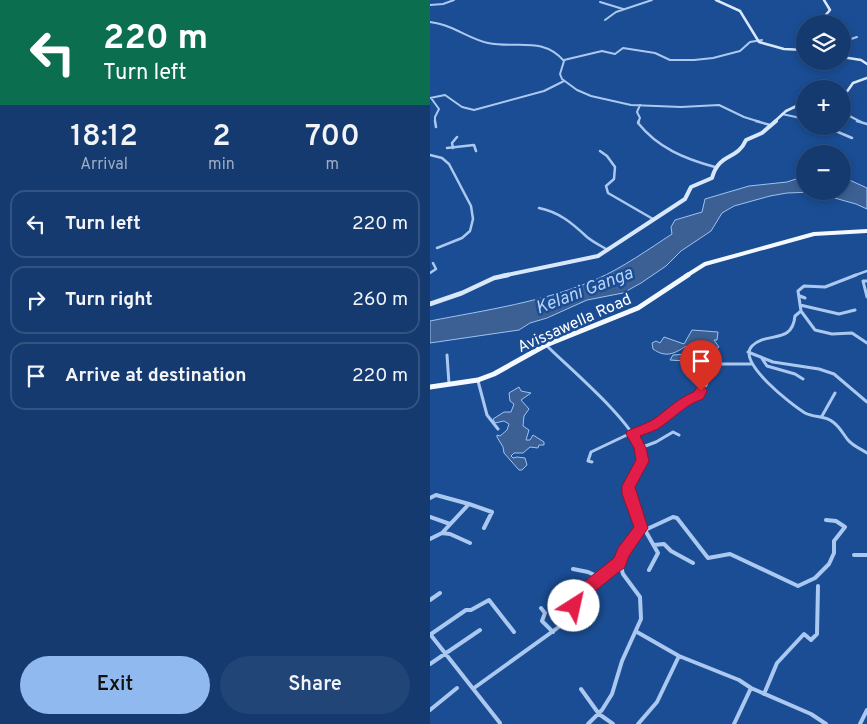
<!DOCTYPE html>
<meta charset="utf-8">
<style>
:root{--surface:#143a6f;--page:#214577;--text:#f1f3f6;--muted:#9dadc3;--line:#335482;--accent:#90b9f0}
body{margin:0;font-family:Overpass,sans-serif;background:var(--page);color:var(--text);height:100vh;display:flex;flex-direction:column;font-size:19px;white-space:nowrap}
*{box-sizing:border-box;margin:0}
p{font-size:16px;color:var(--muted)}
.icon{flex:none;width:28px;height:28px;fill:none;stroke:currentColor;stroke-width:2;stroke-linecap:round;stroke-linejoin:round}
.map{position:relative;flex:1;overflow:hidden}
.drawer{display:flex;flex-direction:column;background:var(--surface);width:430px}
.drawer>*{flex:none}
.top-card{background:#0b6e4f;color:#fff;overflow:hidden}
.fabs{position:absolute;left:366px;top:15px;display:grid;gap:10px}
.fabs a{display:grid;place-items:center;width:55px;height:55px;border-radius:50%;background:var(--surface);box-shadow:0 2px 8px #0003,0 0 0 1px var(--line);font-size:25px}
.pin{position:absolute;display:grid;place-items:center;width:42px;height:42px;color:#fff;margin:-51px -21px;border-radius:50% 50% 50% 0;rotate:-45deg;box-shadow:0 0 5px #0007}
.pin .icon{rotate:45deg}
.me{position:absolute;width:55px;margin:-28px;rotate:35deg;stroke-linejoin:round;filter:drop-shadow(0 0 4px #0008)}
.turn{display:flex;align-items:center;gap:18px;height:105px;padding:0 20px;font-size:22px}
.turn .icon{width:65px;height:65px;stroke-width:2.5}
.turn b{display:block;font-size:35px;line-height:42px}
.eta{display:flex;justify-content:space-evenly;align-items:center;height:85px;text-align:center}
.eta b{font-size:30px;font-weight:600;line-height:35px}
.action{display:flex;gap:10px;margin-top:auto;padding:10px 20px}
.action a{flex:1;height:58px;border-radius:30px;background:var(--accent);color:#111;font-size:20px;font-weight:600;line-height:58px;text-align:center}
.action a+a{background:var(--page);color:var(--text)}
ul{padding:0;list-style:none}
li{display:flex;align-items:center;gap:15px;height:68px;margin:0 10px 8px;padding:0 10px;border:2px solid var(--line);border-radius:15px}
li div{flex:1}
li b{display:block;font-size:19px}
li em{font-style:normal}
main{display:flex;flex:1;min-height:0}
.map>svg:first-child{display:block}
.water{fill:#3c6094;stroke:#9ec3f2}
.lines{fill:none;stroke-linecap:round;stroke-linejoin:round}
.street-far3{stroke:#abc9f0;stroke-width:2}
.street-far2{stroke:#abc9f0;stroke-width:2.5}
.street-far1{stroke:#abc9f0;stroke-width:3}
.street{stroke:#abc9f0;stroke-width:4}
.secondary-far2{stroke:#d9e7fb;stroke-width:2.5}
.secondary-far1{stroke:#d9e7fb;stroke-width:4}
.secondary{stroke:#d9e7fb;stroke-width:4.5}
.primary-far1{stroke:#f4f8ff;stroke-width:4}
.primary{stroke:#f4f8ff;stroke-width:5}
.route{fill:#e11d48;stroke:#92132f}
.labels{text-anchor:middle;stroke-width:5;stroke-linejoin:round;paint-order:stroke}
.street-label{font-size:16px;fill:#fff;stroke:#1a4d94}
.water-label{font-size:18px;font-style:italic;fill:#b7d3f6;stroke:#1a4d94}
</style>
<main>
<section class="drawer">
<div class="top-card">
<div class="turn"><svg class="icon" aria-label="left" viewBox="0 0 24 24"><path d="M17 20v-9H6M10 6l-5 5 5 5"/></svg><div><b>220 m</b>Turn left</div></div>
</div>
<div class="eta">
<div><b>18:12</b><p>Arrival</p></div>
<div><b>2</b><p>min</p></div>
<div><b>700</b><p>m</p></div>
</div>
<ul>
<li><svg class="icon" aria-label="left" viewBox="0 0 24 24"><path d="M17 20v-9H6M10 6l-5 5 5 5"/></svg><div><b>Turn left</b></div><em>220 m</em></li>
<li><svg class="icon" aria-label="right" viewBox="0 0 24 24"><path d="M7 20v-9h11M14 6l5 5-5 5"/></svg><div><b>Turn right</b></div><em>260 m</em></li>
<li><svg class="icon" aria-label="arrive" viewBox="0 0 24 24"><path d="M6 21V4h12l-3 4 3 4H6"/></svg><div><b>Arrive at destination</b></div><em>220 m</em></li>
</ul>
<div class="action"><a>Exit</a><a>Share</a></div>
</section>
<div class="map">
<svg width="437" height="724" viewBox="0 0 437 724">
<rect width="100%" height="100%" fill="#1a4d94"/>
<path class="water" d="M375 176V191H412L413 177 437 188V209L426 204 383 192 357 193 340 196 304 206 292 213 281 231 251 251 236 266 211 283 193 293 157 300 117 318 100 323 89 330 0 343V321C56 310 114 302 167 279 192 268 219 249 242 234L241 227 245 220 272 212 275 199 319 186 357 182Z
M262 330 288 332 287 340H284L289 347 281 351 283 361 274 364 265 362 263 358 255 361 240 360 243 355 260 354 256 346C244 354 236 358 223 349L222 343 226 341 230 343 234 337 254 344Z
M89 387 91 391 101 393 91 400 99 409 94 416 93 426 99 430 96 440H100L103 435 114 442V445H109L108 448 100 447 93 453H84L81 456 83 458 87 457 95 458 97 465 92 470H89L74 453 73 447 67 437V435L70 436 77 430 79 424 74 421 65 423 63 419 74 412H81L84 404 80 401 79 393Z"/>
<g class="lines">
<path class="street-far3" d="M170 2 193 9
M0 5 13 4 24 0
M175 20 186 12 222 0
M0 22C6 23 13 24 19 27 32 32 44 40 58 43 87 49 112 36 134 61L130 74 132 79 147 90 161 96 201 105 251 107 289 105 314 117 330 122
M412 42 427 37
M134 60 172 51 185 54 193 48 225 53 240 60H264L283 58 310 51 320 42 332 40
M0 98 15 95 32 107 44 110 114 91 134 81
M1 98 9 109 5 117V122
M412 112 431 122
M352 114 375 119
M208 122 210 118 207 112 210 105"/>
<path class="street-far2" d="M5 121 6 127
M209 121 208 123C228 148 255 159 285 167
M326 121 340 125
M427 121 437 124
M394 126 422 138
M17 148 44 145 46 151
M23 148 22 143 27 137
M170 151 177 156 185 167 184 179 176 186 178 193 223 219
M0 155 12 158 19 164 41 206 43 219 40 231 32 238 7 248
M109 208C129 212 142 223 157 237 163 242 171 246 178 250
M0 273 6 269 3 263
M423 276 437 271"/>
<path class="street-far1" d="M426 275 395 287 374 286 368 291 371 311 365 316C362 345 337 331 322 346 306 362 362 405 375 413 384 418 395 415 403 422 410 427 413 434 418 440 423 446 431 449 437 453
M437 281H433L437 297
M370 296 375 298
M370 305 409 314 425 310
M371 311 385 330 402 334 422 333 437 343
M116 345C140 369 199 418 210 448 214 458 210 465 205 473
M318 352 343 362 389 369 404 374 437 402
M17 355 19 384
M331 357 337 366 365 374 373 379
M48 381 57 415 68 429
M392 416 405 393
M202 434 218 427 251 405 269 395 276 385 283 364H321
M210 448 226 442 243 432 249 435
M162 462 158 461 161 452 201 433"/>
<path class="street" d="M0 498 6 495 39 504 12 533 0 539
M39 504 62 512 54 528
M0 517 20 524
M211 528 215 530 243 517 247 518 278 558 300 554 368 586 385 578 399 564 404 553V541L415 527 406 521 396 520
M215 530 228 553 219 570
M12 533 20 534 40 543
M224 545 234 544 241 551 263 563
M424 555H437
M143 569 158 572 169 577
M0 600 10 593
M111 608 115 613 112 621 123 632
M207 632 249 656 309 680 321 688 381 714 396 724
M0 634 70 723
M1 634 36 610H41L59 600 84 632
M0 664 50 630
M44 688 133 624 154 591 190 562
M151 689 169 714 183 724
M334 694 347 663 374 634 381 640 387 634 388 586
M0 710 27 688
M158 724 172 710 182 694 192 661 211 619 210 597 193 574 191 567 194 553 211 528 206 518 198 487 206 472
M208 724 227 702 249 656
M304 724 321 688
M430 724 437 710"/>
<path class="secondary-far2" d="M286 0 310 11 329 42 354 49 375 50
M388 24 400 10 394 0
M412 57 431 60 437 64
M412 95 416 93 423 83 437 78
M344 122 356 111 375 102"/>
<path class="secondary-far1" d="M72 276 168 256 255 199 261 187 282 178C289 152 307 161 316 140L332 133 346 121"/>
<path class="secondary" d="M0 304 32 293 64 278 78 275"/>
<path class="primary-far1" d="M256 276 275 264 384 234 437 231"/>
<path class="primary" d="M0 387 48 380 64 374 116 345 208 308 258 275"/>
</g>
<path class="route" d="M271 386 275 387 277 391 273 399C257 404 246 416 232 426 226 431 217 433 210 436L216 448 219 461 205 487 218 528 199 556 195 567 159 596 150 612 144 614 139 612 137 606 149 586 184 558 188 548 204 527 192 494V486L206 460 204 448 196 434 197 431C206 427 216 424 224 419 237 410 248 398 264 392L267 387Z"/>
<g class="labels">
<g class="street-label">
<text transform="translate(144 322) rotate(-24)" y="6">Avissawella Road</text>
</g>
<g class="water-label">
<text transform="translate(154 290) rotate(-21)" y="6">Kelani Ganga</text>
</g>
</g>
</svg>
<div class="fabs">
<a><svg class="icon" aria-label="layers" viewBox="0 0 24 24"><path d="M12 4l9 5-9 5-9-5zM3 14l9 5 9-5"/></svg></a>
<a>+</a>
<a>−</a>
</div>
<div class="pin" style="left:271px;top:391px;background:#d93025"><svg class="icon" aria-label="arrive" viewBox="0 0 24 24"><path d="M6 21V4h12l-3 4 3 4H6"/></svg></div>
<svg class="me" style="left:144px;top:606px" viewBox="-20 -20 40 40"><circle r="19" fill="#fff"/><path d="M0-13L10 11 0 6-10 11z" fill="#e11d48"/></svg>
</div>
</main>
